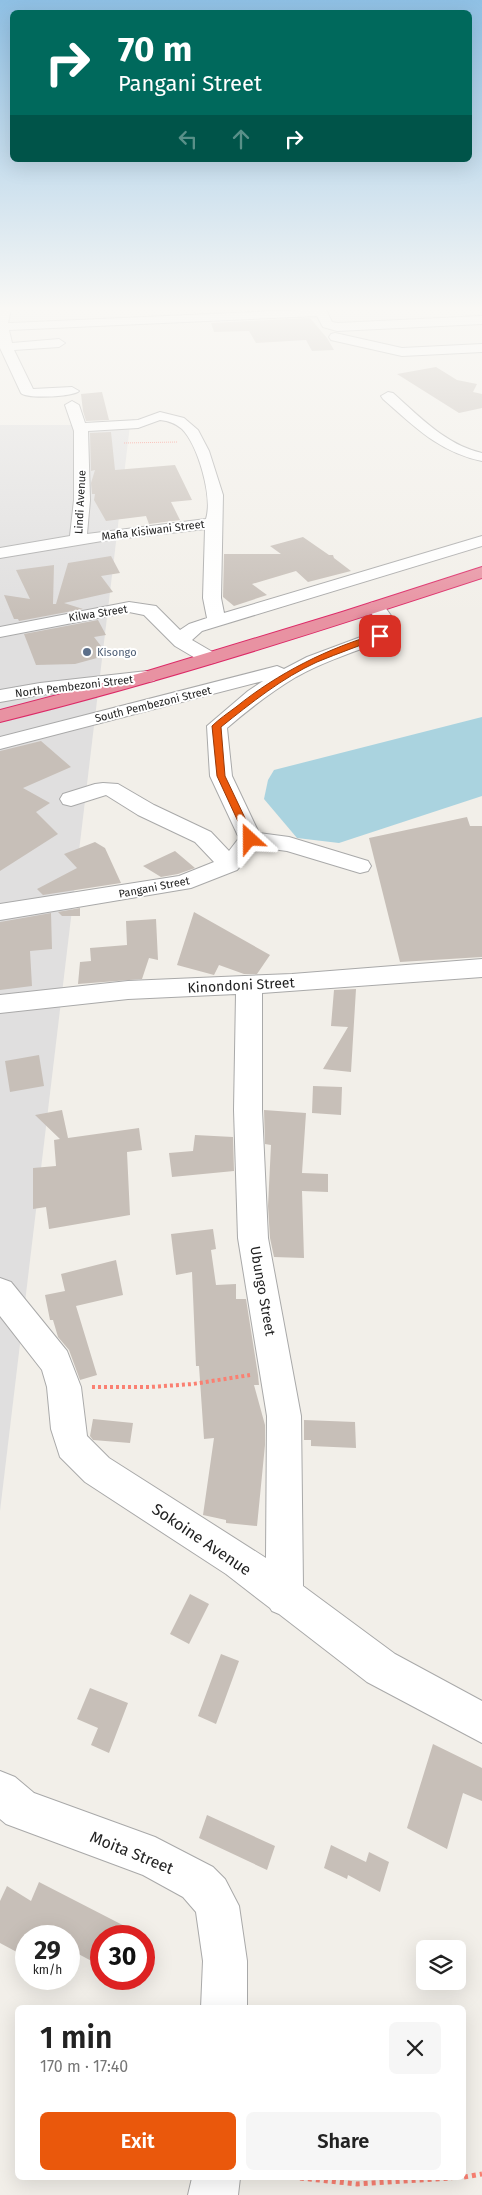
<!DOCTYPE html>
<meta charset="utf-8">
<style>
:root{--surface:#fff;--page:#f6f6f6;--text:#222;--muted:#767676;--accent:#ea580c}
body{margin:0;font-family:"Fira Sans",sans-serif;background:var(--page);color:var(--text);height:100vh;display:flex;flex-direction:column;font-size:19px;white-space:nowrap}
*{box-sizing:border-box;margin:0}
p{font-size:16px;color:var(--muted)}
.icon{flex:none;width:28px;height:28px;fill:none;stroke:currentColor;stroke-width:2;stroke-linecap:round;stroke-linejoin:round}
.map{position:relative;flex:1;overflow:hidden}
.side{position:absolute;left:15px;top:2005px;width:451px;height:175px;display:flex;flex-direction:column;background:var(--surface);border-radius:8px;box-shadow:0 5px 20px #0002}
.side>*{flex:none}
.top-card{position:absolute;left:10px;top:10px;width:462px;height:152px;border-radius:8px;box-shadow:0 5px 20px #0002;background:#00695c;color:#fff;overflow:hidden}
.controls{position:absolute;left:416px;top:1940px;display:grid;gap:10px}
.controls a{display:grid;place-items:center;width:50px;height:50px;border-radius:8px;background:var(--surface);box-shadow:0 5px 20px #0002;font-size:25px}
.speed{position:absolute;left:15px;top:1925px;display:flex;gap:10px;font-size:25px;font-weight:700;text-align:center}
.speed>*{display:grid;place-content:center;width:65px;height:65px;border-radius:50%;background:var(--surface);box-shadow:0 5px 20px #0002;line-height:1}
.speed small{font-size:12px;font-weight:400}
.speed .limit{border:8px solid #d22;background:#fff;color:#111}
.pin{position:absolute;display:grid;place-items:center;width:42px;height:42px;color:#fff;margin:-21px;border-radius:10px;box-shadow:0 2px 8px #0006}
.me{position:absolute;width:55px;margin:-28px;rotate:336deg;stroke-linejoin:round;filter:drop-shadow(0 0 4px #0008)}
.turn{display:flex;align-items:center;gap:18px;height:105px;padding:0 25px;font-size:22px}
.turn .icon{width:65px;height:65px;stroke-width:2.5}
.turn b{display:block;font-size:35px;line-height:42px}
.lanes{display:flex;align-items:center;height:48px;padding:0 25px;background:#0003;justify-content:center;gap:25px;direction:ltr}
.lanes .off{opacity:.35}
.round{display:grid;place-items:center;flex:none;width:52px;height:52px;border-radius:8px;background:var(--page)}
.overview{display:flex;align-items:center;justify-content:space-between;height:85px;padding:0 25px}
h1{font-size:30px;font-weight:600;line-height:38px}
.button{display:flex;gap:10px;margin-top:auto;padding:10px 25px}
.button a{flex:1;height:58px;border-radius:8px;background:var(--accent);color:#fff;font-size:20px;font-weight:600;line-height:58px;text-align:center}
.button a+a{background:var(--page);color:var(--text)}
.map>svg:first-child{display:block}
.residential{fill:#e0dfdf}
.water{fill:#aad3df}
.building{fill:#c7bfb8}
.lines{fill:none;stroke-linecap:round;stroke-linejoin:round}
.minor-casing{stroke:#a9a9a9;stroke-width:2}
.highway-casing{stroke:#dc2a67;stroke-width:2}
.path-far2{stroke:#fa8072;stroke-width:1;stroke-dasharray:1 1;stroke-linecap:butt}
.path-far1{stroke:#fa8072;stroke-width:4;stroke-dasharray:3 3;stroke-linecap:butt}
.path{stroke:#fa8072;stroke-width:5;stroke-dasharray:4 4;stroke-linecap:butt}
.minor{fill:#fff;fill-rule:evenodd}
.highway{fill:#e892a2;fill-rule:evenodd}
.route{fill:#ea580c;stroke:#983908}
.service-dot{fill:#5c6f8a;stroke:#fff;stroke-width:2}
.labels{text-anchor:middle;stroke-width:4;stroke-linejoin:round;paint-order:stroke}
.far-street-label{font-size:11px;fill:#222;stroke:#fff}
.far-service-label{font-size:11px;fill:#4e5e75;stroke:#fff;text-anchor:start}
.street-label{font-size:14px;fill:#222;stroke:#fff}
.near-street-label{font-size:16px;fill:#222;stroke:#fff}
</style>
<div class="map">
<svg width="482" height="2195" viewBox="0 0 482 2195">
<rect width="100%" height="100%" fill="#f2efe9"/>
<path class="residential" d="M0 425H130L0 1511Z"/>
<path class="water" d="M482 717V796L339 843 297 838 264 799 268 780 274 770Z"/>
<path class="building" d="M310 318 327 338 334 350 312 351 306 340 256 343 249 331 214 332 211 323Z
M436 367 457 380 477 384 473 392 482 394V408L459 413 397 374Z
M102 392 109 420 86 421 83 411 81 394Z
M111 432 115 470 175 465 192 500 171 502 180 520 149 524 146 516 106 521 94 500 95 494H92L91 483 95 470 91 471 90 433Z
M303 537 329 555H333L334 558 351 571 308 582 296 571 252 584 267 595 234 606 223 597 224 554H281L270 546Z
M111 556 120 573 101 576 113 592 64 603 83 609 19 621 18 619H14L4 595 30 599 16 570 54 565 53 604H56L68 563Z
M98 620 106 635 94 637 108 655 75 664 36 665 24 634Z
M41 741 71 767 23 788 50 803 36 812 58 834 0 871V751Z
M467 817 470 826H482V957L400 962 369 838Z
M95 842 105 848 121 883 43 895 37 889 77 868 64 854Z
M175 851 195 868 178 874 161 877 143 866Z
M80 908V916H62L58 912Z
M194 912 270 955 257 974H244L219 965 214 975 177 965Z
M51 913 52 949 30 951 32 986 0 990V922Z
M156 919 158 960 149 958 142 979 78 984 80 962 91 961 90 948 127 945 126 921Z
M356 989 351 1072 323 1069 348 1027 331 1026 334 990Z
M39 1055 44 1086 10 1092 5 1061Z
M313 1086 342 1087 341 1115 312 1113Z
M62 1110 68 1138 139 1128 142 1150 127 1152 130 1215 49 1229 46 1207 33 1209V1168L56 1166 54 1140 60 1139 35 1115Z
M264 1110 306 1113 302 1173 328 1174V1192L302 1191 304 1258 274 1257 270 1238 268 1206 271 1145 265 1144Z
M195 1135 233 1137 234 1171 172 1177 169 1153 193 1151Z
M213 1229 216 1249 211 1250 216 1285 236 1284V1299H246L258 1375 259 1385H254L265 1425V1445L257 1526 226 1523V1520L203 1515 214 1438 204 1439 199 1366H196L192 1272 176 1275 171 1234Z
M116 1260 123 1295 76 1306 97 1375 80 1380 69 1350 58 1337 53 1320H50L45 1295 65 1291 61 1274Z
M93 1419 133 1423 130 1443 93 1440 90 1436Z
M304 1420 355 1422 356 1448 311 1446V1440H304Z
M190 1594 209 1604 189 1644 170 1634Z
M221 1654 239 1661 216 1724 198 1716Z
M90 1688 128 1703 109 1753 91 1745 98 1728 77 1719Z
M433 1744 482 1768V1801L463 1793 447 1849 407 1828Z
M207 1815 275 1846 267 1870 199 1838Z
M331 1845 366 1862 369 1852 389 1862 380 1892 348 1875 347 1879 324 1868Z
M39 1882 144 1936H101V1966L69 1949V1936H26V1957L0 1943V1901L7 1886 31 1901Z"/>
<g class="lines">
<defs>
<path id="minor" d="M0 309H11L8 323H11L323 309 326 310 332 322 338 323 482 316V324L337 331 323 327 317 316 9 330 12 343 59 339 65 343 59 347 14 350 33 389 72 387 79 391C73 397 27 399 21 393L0 348Z
M335 333 402 348 482 344V352L402 356 331 340 329 337 331 334Z
M388 392 393 393C420 417 446 445 482 453V461C439 452 415 427 383 399L381 396Z
M72 401 79 405 85 423 138 420 160 412 184 418 198 430 209 451 223 495 221 598 224 613 482 536V546L202 631 192 640 216 654 218 658 216 662 209 664 202 662 175 646 144 615 129 612 0 637V627L129 602 156 606 180 630 189 624 207 618 203 598 205 529 108 540 0 558V548L70 536 74 500V431L65 405ZM160 420C169 421 175 423 182 429 198 445 213 497 206 519L87 534 90 500 88 431 138 428Z
M376 602 382 603 397 624 395 631 386 640C356 651 325 661 296 677 271 692 249 709 227 728L232 776 259 833 289 837 368 861 371 866 368 871 360 873 287 851 257 847 237 870 191 888 0 920V904L179 876 214 862 195 842 138 815 106 795 71 806 63 804 60 799 63 794 95 784 103 783 118 784 154 805 211 832 229 851 239 838 210 776 207 726 248 691 263 681 0 749V737L277 666 284 669 307 657 374 632 379 624 367 607 370 603Z
M147 671 154 673 157 677 154 681 40 695 0 702V690L40 683Z
M482 959V977L262 993V1110L268 1238 301 1416 303 1586 395 1654 482 1701V1743L367 1682 279 1614 272 1611 270 1608 226 1574 85 1482 60 1457 51 1429 47 1387 42 1370 0 1316V1278L11 1282 67 1351 81 1387 87 1436 109 1458 266 1558 267 1416 238 1238 234 1110 236 994 128 999 0 1013V995L128 981 292 974Z
M0 1771 15 1777 34 1793 155 1837 213 1867 225 1879 239 1906 247 1961V2008H201L203 1961 196 1912 183 1897 143 1875 6 1824 0 1819Z
M192 2178H240L238 2195H188Z"/>
<path id="highway" d="M482 567V578C323 630 163 682 0 722V710L141 673 342 612Z"/>
</defs>
<use href="#minor" class="minor-casing"/>
<use href="#highway" class="highway-casing"/>
<path class="path-far2" d="M124 443 178 442"/>
<path class="path-far1" d="M92 1387H150L193 1384 250 1375"/>
<path class="path" d="M464 2177 482 2174
M300 2178 357 2184 452 2178"/>
<use href="#minor" class="minor"/>
<use href="#highway" class="highway"/>
</g>
<linearGradient id="sky" x2="0" y2="1"><stop stop-color="#8fc0e4"/><stop offset="0.5" stop-color="#f9f8f5"/><stop offset="1" stop-color="#f9f8f5" stop-opacity="0"/></linearGradient>
<rect width="482" height="617" fill="url(#sky)"/>
<path class="route" d="M380 633 383 634V637C361 645 339 653 317 662 282 678 251 703 221 727L225 776 255 839 254 841H247L217 776 212 726C219 719 228 713 236 707 278 673 328 648 380 633Z"/>
<circle class="service-dot" cx="87" cy="652" r="5"/>
<g class="labels">
<g class="far-street-label">
<text transform="translate(80 502) rotate(-87)" y="4">Lindi Avenue</text>
<text transform="translate(153 530) rotate(-7)" y="4">Mafia Kisiwani Street</text>
<text transform="translate(98 613) rotate(-9)" y="4">Kilwa Street</text>
<text transform="translate(74 686) rotate(-7)" y="4">North Pembezoni Street</text>
<text transform="translate(153 704) rotate(-14)" y="4">South Pembezoni Street</text>
<text transform="translate(154 887) rotate(-11)" y="4">Pangani Street</text>
</g>
<g class="far-service-label">
<text x="97" y="656">Kisongo</text>
</g>
<g class="street-label">
<text transform="translate(241 985) rotate(-3)" y="5">Kinondoni Street</text>
<text transform="translate(263 1291) rotate(80)" y="5">Ubungo Street</text>
</g>
<g class="near-street-label">
<text transform="translate(202 1539) rotate(34)" y="6">Sokoine Avenue</text>
<text transform="translate(132 1852) rotate(22)" y="6">Moita Street</text>
</g>
</g>
</svg>
<div class="controls">
<a><svg class="icon" aria-label="layers" viewBox="0 0 24 24"><path d="M12 4l9 5-9 5-9-5zM3 14l9 5 9-5"/></svg></a>
</div>
<div class="speed"><div>29<small>km/h</small></div><div class="limit">30</div></div>
<div class="pin" style="left:380px;top:636px;background:#d93025"><svg class="icon" aria-label="arrive" viewBox="0 0 24 24"><path d="M6 21V4h12l-3 4 3 4H6"/></svg></div>
<svg class="me" style="left:250px;top:839px" viewBox="-20 -20 40 40"><path d="M0-17L14 15 0 8-14 15z" fill="#ea580c" stroke="#fff" stroke-width="4"/></svg>
<div class="top-card">
<div class="turn"><svg class="icon" aria-label="right" viewBox="0 0 24 24"><path d="M7 20v-9h11M14 6l5 5-5 5"/></svg><div><b>70 m</b>Pangani Street</div></div>
<div class="lanes"><svg class="icon off" aria-label="left" viewBox="0 0 24 24"><path d="M17 20v-9H6M10 6l-5 5 5 5"/></svg><svg class="icon off" aria-label="ahead" viewBox="0 0 24 24"><path d="M12 20V5M6 11l6-6 6 6"/></svg><svg class="icon" aria-label="right" viewBox="0 0 24 24"><path d="M7 20v-9h11M14 6l5 5-5 5"/></svg></div>
</div>
<section class="side">
<div class="overview"><div><h1>1 min</h1><p>170 m · 17:40</p></div><a class="round"><svg class="icon" aria-label="close" viewBox="0 0 24 24"><path d="M6 6l12 12M18 6L6 18"/></svg></a></div>
<div class="button"><a>Exit</a><a>Share</a></div>
</section>
</div>
